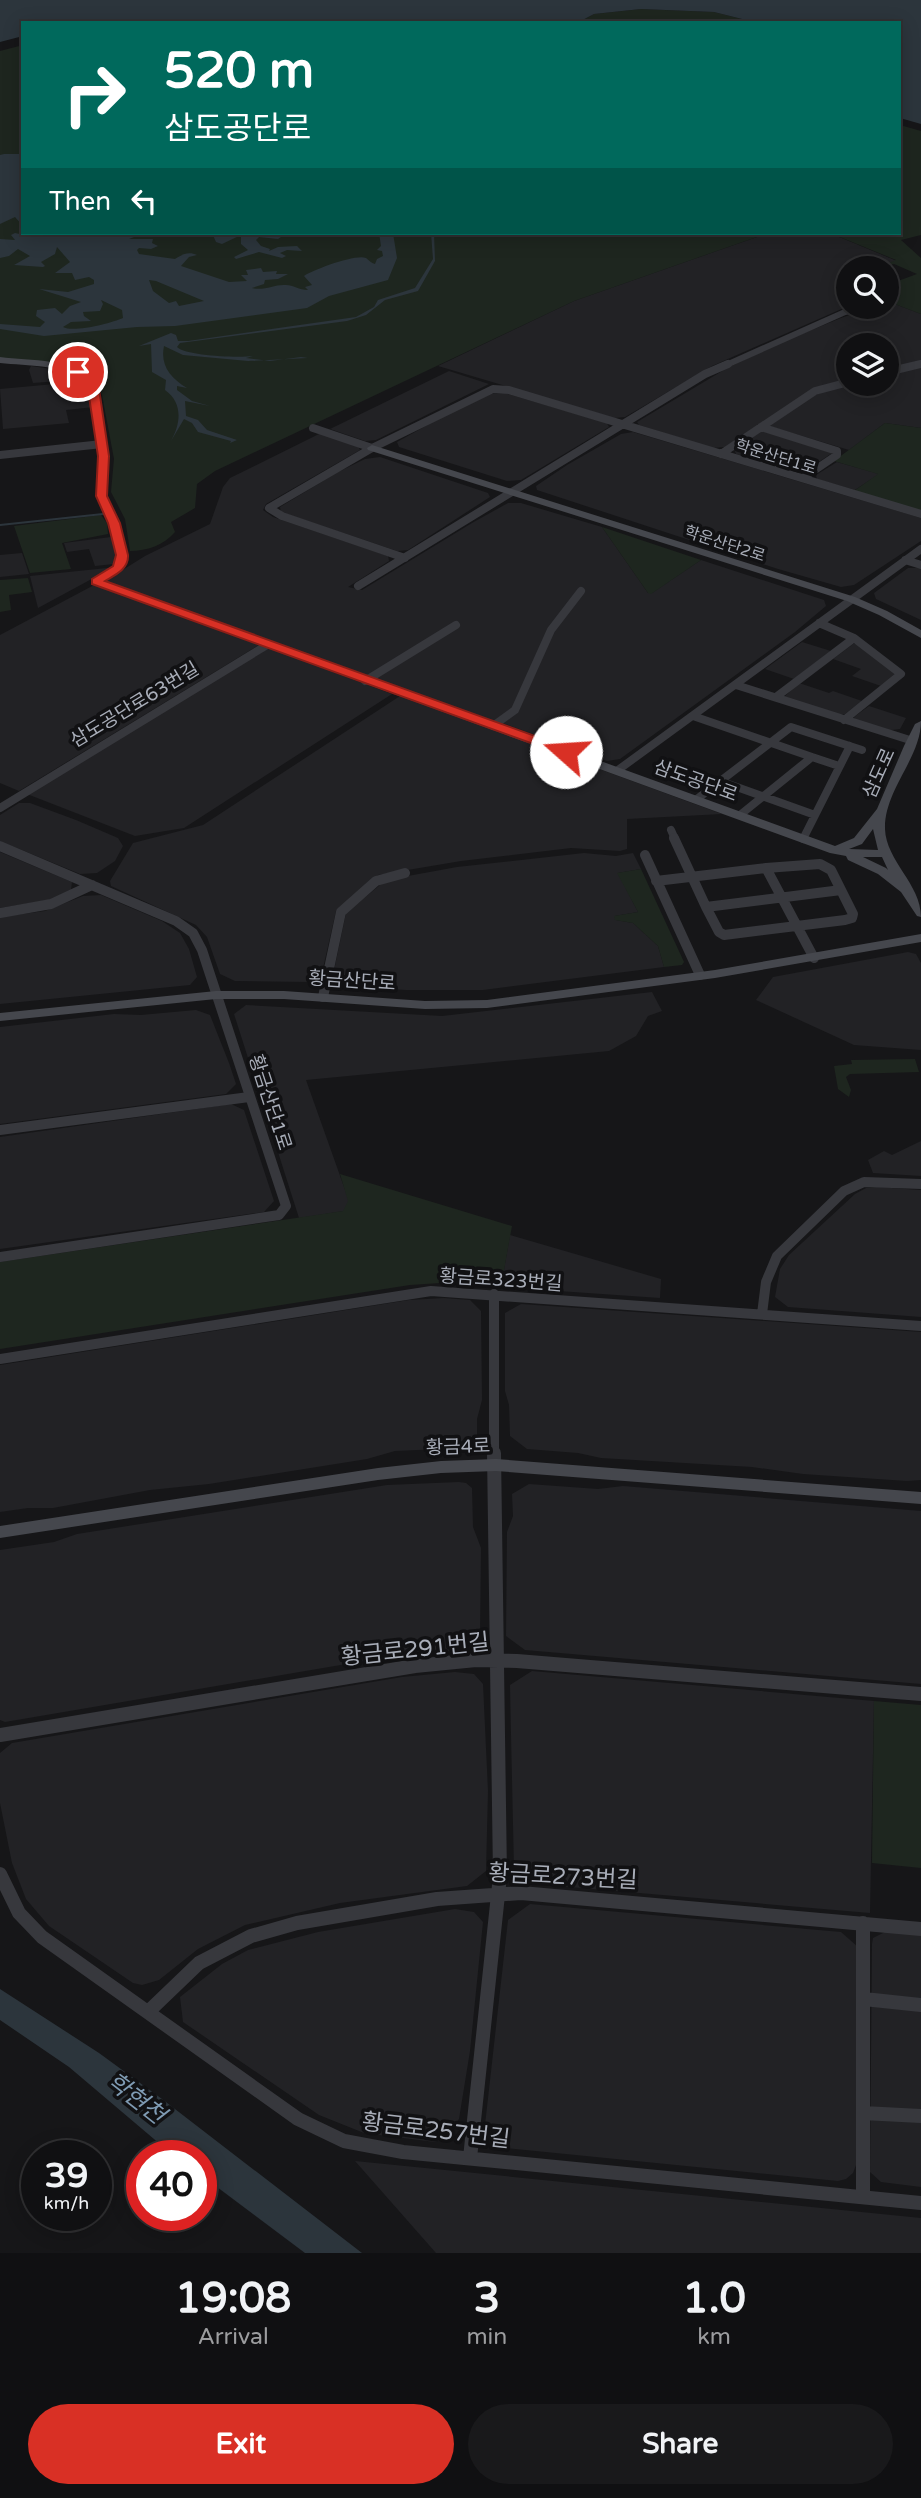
<!DOCTYPE html>
<meta charset="utf-8">
<style>
:root{--surface:#101012;--page:#19191b;--text:#f1f3f6;--muted:#9c9d9f;--line:#303032;--accent:#d93025}
body{margin:0;font-family:"Varela Round","Noto Sans KR",sans-serif;background:var(--page);color:var(--text);height:100vh;display:flex;flex-direction:column;font-size:26px;white-space:nowrap}
*{box-sizing:border-box;margin:0}
p{font-size:23px;color:var(--muted)}
.icon{flex:none;width:38px;height:38px;fill:none;stroke:currentColor;stroke-width:2;stroke-linecap:round;stroke-linejoin:round}
.map{position:relative;height:2253px;overflow:hidden}
.details{display:flex;flex-direction:column;background:var(--surface);flex:1}
.details>*{flex:none}
.guide{position:absolute;left:21px;top:21px;width:880px;height:214px;border-radius:0px;box-shadow:0 4px 18px #0003,0 0 0 2px var(--line);background:#00695c;color:#fff;overflow:hidden}
.tools{position:absolute;left:836px;top:256px;display:grid;gap:14px}
.tools a{display:grid;place-items:center;width:63px;height:63px;border-radius:50%;background:var(--surface);box-shadow:0 4px 18px #0003,0 0 0 2px var(--line);font-size:35px}
.speed{position:absolute;left:21px;top:2140px;display:flex;gap:14px;font-size:35px;font-weight:700;text-align:center}
.speed>*{display:grid;place-content:center;width:91px;height:91px;border-radius:50%;background:var(--surface);box-shadow:0 4px 18px #0003,0 0 0 2px var(--line);line-height:1}
.speed small{font-size:18px;font-weight:400}
.speed .limit{border:10px solid #d22;background:#fff;color:#111}
.pin{position:absolute;display:grid;place-items:center;width:60px;height:60px;color:#fff;margin:-30px;border:4px solid #fff;border-radius:50%;box-shadow:0 2px 7px #0007}
.me{position:absolute;width:77px;margin:-38px;rotate:289deg;stroke-linejoin:round;filter:drop-shadow(0 0 5px #0008)}
.turn{display:flex;align-items:center;gap:24px;height:147px;padding:0 28px;font-size:32px}
.turn .icon{width:91px;height:91px;stroke-width:2.5}
.turn b{display:block;font-size:49px;line-height:60px}
.then{display:flex;align-items:center;height:66px;padding:0 28px;background:#0003;gap:14px;font-size:26px}
.eta{display:flex;justify-content:space-evenly;align-items:center;height:119px;text-align:center}
.eta b{font-size:42px;font-weight:800;line-height:49px}
.primary-button{display:flex;gap:14px;margin-top:auto;padding:14px 28px}
.primary-button a{flex:1;height:80px;border-radius:42px;background:var(--accent);color:#fff;font-size:28px;font-weight:800;line-height:80px;text-align:center}
.primary-button a+a{background:var(--page);color:var(--text)}
.map>svg:first-child{display:block}
.built{fill:#222225}
.green{fill:#1e261f}
.water{fill:#2c353c;fill-rule:evenodd}
.lines{fill:none;stroke-linecap:round;stroke-linejoin:round}
.stream{stroke:#2c353c;stroke-width:2}
.street-far3{stroke:#37383d;stroke-width:6}
.street-far2{stroke:#37383d;stroke-width:8}
.street-far1{stroke:#37383d;stroke-width:10}
.street{stroke:#37383d;stroke-width:14}
.secondary{fill:#45474d;fill-rule:evenodd}
.route{fill:#d93025;stroke:#8d1f18;stroke-width:2}
.labels{text-anchor:middle;stroke-width:7;stroke-linejoin:round;paint-order:stroke}
.far-street-label{font-size:16px;fill:#a8adb8;stroke:#111113}
.street-label{font-size:19px;fill:#a8adb8;stroke:#111113}
.near-street-label{font-size:23px;fill:#a8adb8;stroke:#111113}
.near-water-label{font-size:24px;font-style:italic;fill:#7f9bb3;stroke:#111113}
</style>
<div class="map">
<svg width="921" height="2253" viewBox="0 0 921 2253">
<rect width="100%" height="100%" fill="#161618"/>
<path class="built" d="M768 233H830L897 261 877 268H849V278L840 281 845 284 837 288 849 293V305L846 307 712 366 625 417 614 418 438 366 574 301Z
M895 304 921 314V362L887 371V345H849V380L817 388 725 447 712 448 639 425 637 422 729 367 782 342 841 318 858 312 879 310Z
M31 366 65 371 85 379 33 383 29 370Z
M921 366V428L885 423 849 450 769 426 812 396 850 383H887V374Z
M449 371 489 384 376 440 365 441 330 429Z
M88 381 94 407 66 410 69 423 3 429 0 389Z
M505 393 607 423 609 427 521 480 507 481 399 447 397 442 433 422 489 394Z
M633 432 921 518V541L854 585 841 587 778 569 537 490 536 486 567 465 621 434Z
M760 432H766L832 453 804 472 736 454 734 449Z
M321 433 358 446 360 450 266 504 263 510 273 517 388 556 389 561 348 587 362 590 472 523 508 503H521L602 527 648 593H652L701 560 824 600 826 606 795 632 620 759 607 761 505 724 489 722 105 581 145 556 210 524 223 487 230 478Z
M380 457 488 493 490 497 408 550 397 551 281 512 280 507 338 472 365 459Z
M837 462 879 474 855 490 817 479 816 475Z
M111 537 116 555 117 562 114 564 95 566 89 549 67 552 64 543Z
M22 553 29 574 0 577V555Z
M107 568H112L38 608 30 576Z
M908 568H921V620L876 599 874 593Z
M96 584 259 645 19 791 0 783V635Z
M802 642 831 651 794 679 765 669Z
M853 644H858L896 674 881 686 852 676 861 669 833 659Z
M269 648 392 694 184 828 135 836 27 794Z
M799 683 829 693 833 691 862 701 845 714 836 715 784 697Z
M400 696 722 814 627 819V849L620 851 571 848 461 861 378 875 336 911 321 977 310 982 235 981 220 974 207 937 196 925 111 886 110 881 133 843 203 825Z
M869 706 906 718 900 729 884 731 855 721 854 717Z
M19 803H30L76 820 118 838 123 846 115 861 97 873 80 874 0 841V815Z
M0 852 72 882 71 890 48 900 0 908Z
M584 853 616 856 633 853 641 869 618 873 638 912 615 916 616 920 633 923 658 946 664 967 483 990H406L339 986 332 980 346 913 386 880 457 867Z
M101 895 162 921 180 933 189 949 197 977 190 985 0 1004V917L45 911 83 896Z
M908 952 916 954 921 963V1050L854 1045 756 1000 773 977Z
M652 992 662 1011 648 1016 636 1036 609 1051 306 1080 349 1201 344 1211 299 1218 234 1014 246 1005 442 1016Z
M196 1010 210 1015 229 1063 236 1084 226 1094 0 1124V1027L114 1014 141 1015Z
M231 1104 244 1110 274 1201 264 1212 0 1249V1137Z
M921 1141V1176L873 1173 868 1160 884 1151 892 1155Z
M877 1187 921 1190V1317L788 1307 775 1297 780 1269 789 1255 855 1194 866 1188Z
M510 1235 661 1279 660 1298 501 1287Z
M444 1298 470 1300 481 1311 482 1400 477 1419V1436L462 1448 395 1451 367 1459 209 1484 150 1490 53 1508H28L0 1512V1365L409 1300Z
M521 1304 921 1332V1480L907 1481 803 1474 752 1467 601 1458 578 1453 527 1449 510 1436 509 1405 505 1391V1313Z
M459 1482 466 1483 472 1488 473 1527 481 1548 480 1636 465 1650 370 1660 5 1722 0 1720V1550L54 1542 77 1534 387 1485Z
M529 1484 598 1489 623 1486 921 1511V1684L525 1650 506 1636 507 1532 513 1516 512 1494Z
M532 1671 874 1701 870 1913 535 1884 514 1869 511 1735 510 1685Z
M455 1672 474 1674 483 1684 488 1791 486 1871 467 1886 340 1903 245 1925 198 1949 159 1980 142 1985 133 1983 49 1926 26 1899 12 1863 0 1803V1753L12 1743 402 1677Z
M530 1904 841 1932 858 1947 856 2165 853 2173 846 2179 838 2181 505 2148 485 2125 508 1920Z
M455 1909 474 1912 483 1922 470 2051 459 2119 442 2139 435 2142 364 2133 319 2115 183 2022 180 1997 222 1964 248 1950 318 1932Z
M885 1932 921 1935V2187L881 2182 870 2172 872 1944 873 1938Z
M355 2161 921 2218V2253H436Z"/>
<path class="green" d="M641 9 714 12 758 23H577L594 14Z
M23 45V233H768L574 301 215 471 197 484 195 508 171 522 175 532C164 545 147 551 130 551L125 519 111 492 114 459 102 395 95 377 77 369 0 358V51Z
M900 125 921 131V235L901 240 921 258V314L887 301V285L917 274 894 264 877 268 896 260 830 233H900Z
M885 423 921 428V511L854 491 878 474 834 461Z
M101 515 107 523 108 534 62 543 71 569 30 573 14 526Z
M602 527 701 560 651 594 648 593Z
M28 578 32 592 9 595 11 610 0 612V580Z
M641 869 684 962 682 965 664 967 658 946 633 923 615 920 614 916 638 912 617 873Z
M915 1059 919 1072 850 1074 846 1077 851 1090 849 1097 838 1089 834 1066 852 1064 851 1060Z
M340 1174 512 1226 501 1287 440 1283 410 1285 0 1349V1262L343 1211 348 1201Z
M874 1701 921 1705V1868L872 1863Z"/>
<path class="water" d="M0 0H921V124L900 118V23H758L714 12 641 9 594 14 577 23H23V36L0 42Z
M4 154H23V226L15 217 0 224V155Z
M15 233 29 236 34 233H144L129 239H153L152 243 158 246 151 249 139 248 137 250 139 254 175 259C181 255 188 251 197 255L189 257 181 266 229 282 247 281 241 275H248L246 270 261 268 263 272 277 271 276 274H288L278 279 265 280 264 284 252 288C265 291 274 284 286 285 293 285 299 290 308 290L305 287 312 285 304 276C313 270 355 254 366 258 369 260 371 263 375 264L377 259 383 256 382 251 377 250 381 246 379 233H393L397 258 388 280 329 296 307 308 175 326 137 327 44 336 0 329V324L40 327 45 322 36 316 37 310 55 308 62 314 70 306 81 302 39 289 68 292 94 284V280L89 277 75 280 72 273H55L70 262 57 247 55 254 41 262 45 266 43 267 14 265 30 256 18 249 9 256 0 258V239L15 240 11 235ZM149 280 156 281 204 301 179 306 176 301 169 303 153 291ZM101 300 122 310 123 318C112 323 73 333 63 327L71 322 91 321 84 316 83 312 100 311 103 304Z
M212 233H278L281 237 278 239 259 237 256 240 261 246 270 249 269 251 278 247 297 246 302 251 287 250 280 253 286 256 282 258 259 252 236 259 234 257 248 250 241 244V235L222 244 216 242Z
M431 233H434L435 261 418 291 385 300 366 315 347 321 180 343 177 347C186 356 238 358 253 356L246 358 270 361 301 357 308 358 248 361 183 355 164 346C160 365 170 378 187 388L177 386V390L192 401 210 406 185 401 186 416 198 420 207 430 237 440 230 443 231 441 198 432 192 423 184 419 171 441C181 423 183 403 165 390L166 380 152 372 151 344 139 346 171 333 176 335 178 341H188L356 317 374 307 378 300 415 288 433 259Z
M0 1989 99 2053 162 2099 362 2253H305L201 2175V2156H174L69 2067 0 2020Z"/>
<g class="lines">
<path class="stream" d="M0 525 103 514"/>
<path class="street-far3" d="M852 306 845 312 879 306
M724 366 845 312
M914 366 921 364"/>
<path class="street-far2" d="M887 372 921 364
M761 427 837 451V455L803 478
M313 428 372 448
M721 454 815 391 849 382
M0 455 102 444
M405 558 282 516 269 508 372 448 493 389 509 390 921 514
M905 560 921 565
M358 586 705 374 728 364
M819 623 854 638 901 674 844 720
M365 681 456 625
M736 685 913 741
M776 697 854 638
M693 716 812 757 740 815
M493 726 515 710 551 630 581 591
M812 757 839 766
M618 770 921 549
M720 781 815 815
M697 799 791 727 862 750
M0 808 267 645
M671 830 675 839
M803 839 850 746"/>
<path class="street-far1" d="M674 838 706 907
M0 846 176 921 193 933 202 950 286 1206 279 1215 0 1257
M645 855 700 975
M766 868 820 864 831 870 841 890
M656 881 766 868 814 958
M841 890 853 914 852 918 845 920 724 935 719 932 706 907Z
M0 913 51 904 92 885
M323 997 341 912 376 881 405 873
M0 1130 249 1097
M494 1294V1455
M762 1314 766 1282 777 1256 844 1191 864 1182 921 1184
M0 1359 431 1291 921 1326"/>
<path class="street" d="M0 1735 415 1666 476 1660 517 1661 921 1694
M0 1874 19 1913 42 1937 298 2119 344 2141 403 2152 921 2203
M863 1923V2197
M864 1999 921 2005
M149 2011 199 1963 251 1936 297 1923 437 1899 521 1893 921 1929
M863 2113 921 2116
M470 2158 500 1876 494 1453"/>
<path class="secondary" d="M0 357C30 361 75 358 97 382L109 456 107 496 119 523 127 561 122 570 104 581 835 846 854 838 877 809 904 746 915 724 921 721C921 758 884 790 885 829 886 861 921 884 921 917L917 916 901 892 878 874 848 860 846 856 830 853 92 584V580L114 566 117 561 109 523 97 496 99 456 87 383C66 364 27 366 0 363ZM873 829 878 850 849 849 862 844ZM863 857H882L888 870 886 868Z
M372 445 855 597 887 611 921 630V638L879 615 847 601 368 450 367 448Z
M921 934V942L715 978 487 1008 425 1009 284 999H216L0 1021V1013L216 991H284L425 1001 487 1000 715 970Z
M496 1459 921 1492V1504L496 1471 441 1473 378 1480 0 1538V1526L378 1468 441 1461Z"/>
</g>
<path class="route" d="M74 370H82L98 382 109 456 107 496 120 523 128 555C129 569 115 575 105 581L571 749V754H561L92 584V579L113 566 116 555 108 523 96 496 98 456 87 383 74 375Z"/>
<g class="labels">
<g class="far-street-label">
<text transform="translate(776 456) rotate(17)" y="6">학운산단1로</text>
<text transform="translate(725 543) rotate(18)" y="6">학운산단2로</text>
</g>
<g class="street-label">
<text transform="translate(134 704) rotate(-31)" y="7">삼도공단로63번길</text>
<text transform="translate(878 773) rotate(-66)" y="7">삼도로</text>
<text transform="translate(696 780) rotate(20)" y="7">삼도공단로</text>
<text transform="translate(352 980) rotate(4)" y="7">황금산단로</text>
<text transform="translate(271 1102) rotate(72)" y="7">황금산단1로</text>
<text transform="translate(501 1279) rotate(4)" y="7">황금로323번길</text>
<text transform="translate(458 1446) rotate(-2)" y="7">황금4로</text>
</g>
<g class="near-street-label">
<text transform="translate(415 1649) rotate(-6)" y="8">황금로291번길</text>
<text transform="translate(563 1876) rotate(3)" y="8">황금로273번길</text>
<text transform="translate(436 2130) rotate(7)" y="8">황금로257번길</text>
</g>
<g class="near-water-label">
<text transform="translate(136 2098) rotate(38)" y="8">학현천</text>
</g>
</g>
</svg>
<div class="tools">
<a><svg class="icon" aria-label="search" viewBox="0 0 24 24"><circle cx="10" cy="10" r="6"/><path d="M15 15l6 6"/></svg></a>
<a><svg class="icon" aria-label="layers" viewBox="0 0 24 24"><path d="M12 4l9 5-9 5-9-5zM3 14l9 5 9-5"/></svg></a>
</div>
<div class="speed"><div>39<small>km/h</small></div><div class="limit">40</div></div>
<div class="pin" style="left:78px;top:372px;background:#d93025"><svg class="icon" aria-label="arrive" viewBox="0 0 24 24"><path d="M6 21V4h12l-3 4 3 4H6"/></svg></div>
<svg class="me" style="left:566px;top:752px" viewBox="-20 -20 40 40"><circle r="19" fill="#fff"/><path d="M0-13L10 11 0 6-10 11z" fill="#d93025"/></svg>
<div class="guide">
<div class="turn"><svg class="icon" aria-label="right" viewBox="0 0 24 24"><path d="M7 20v-9h11M14 6l5 5-5 5"/></svg><div><b>520 m</b>삼도공단로</div></div>
<div class="then">Then<svg class="icon" aria-label="left" viewBox="0 0 24 24"><path d="M17 20v-9H6M10 6l-5 5 5 5"/></svg></div>
</div>
</div>
<section class="details">
<div class="eta">
<div><b>19:08</b><p>Arrival</p></div>
<div><b>3</b><p>min</p></div>
<div><b>1.0</b><p>km</p></div>
</div>
<div class="primary-button"><a>Exit</a><a>Share</a></div>
</section>
